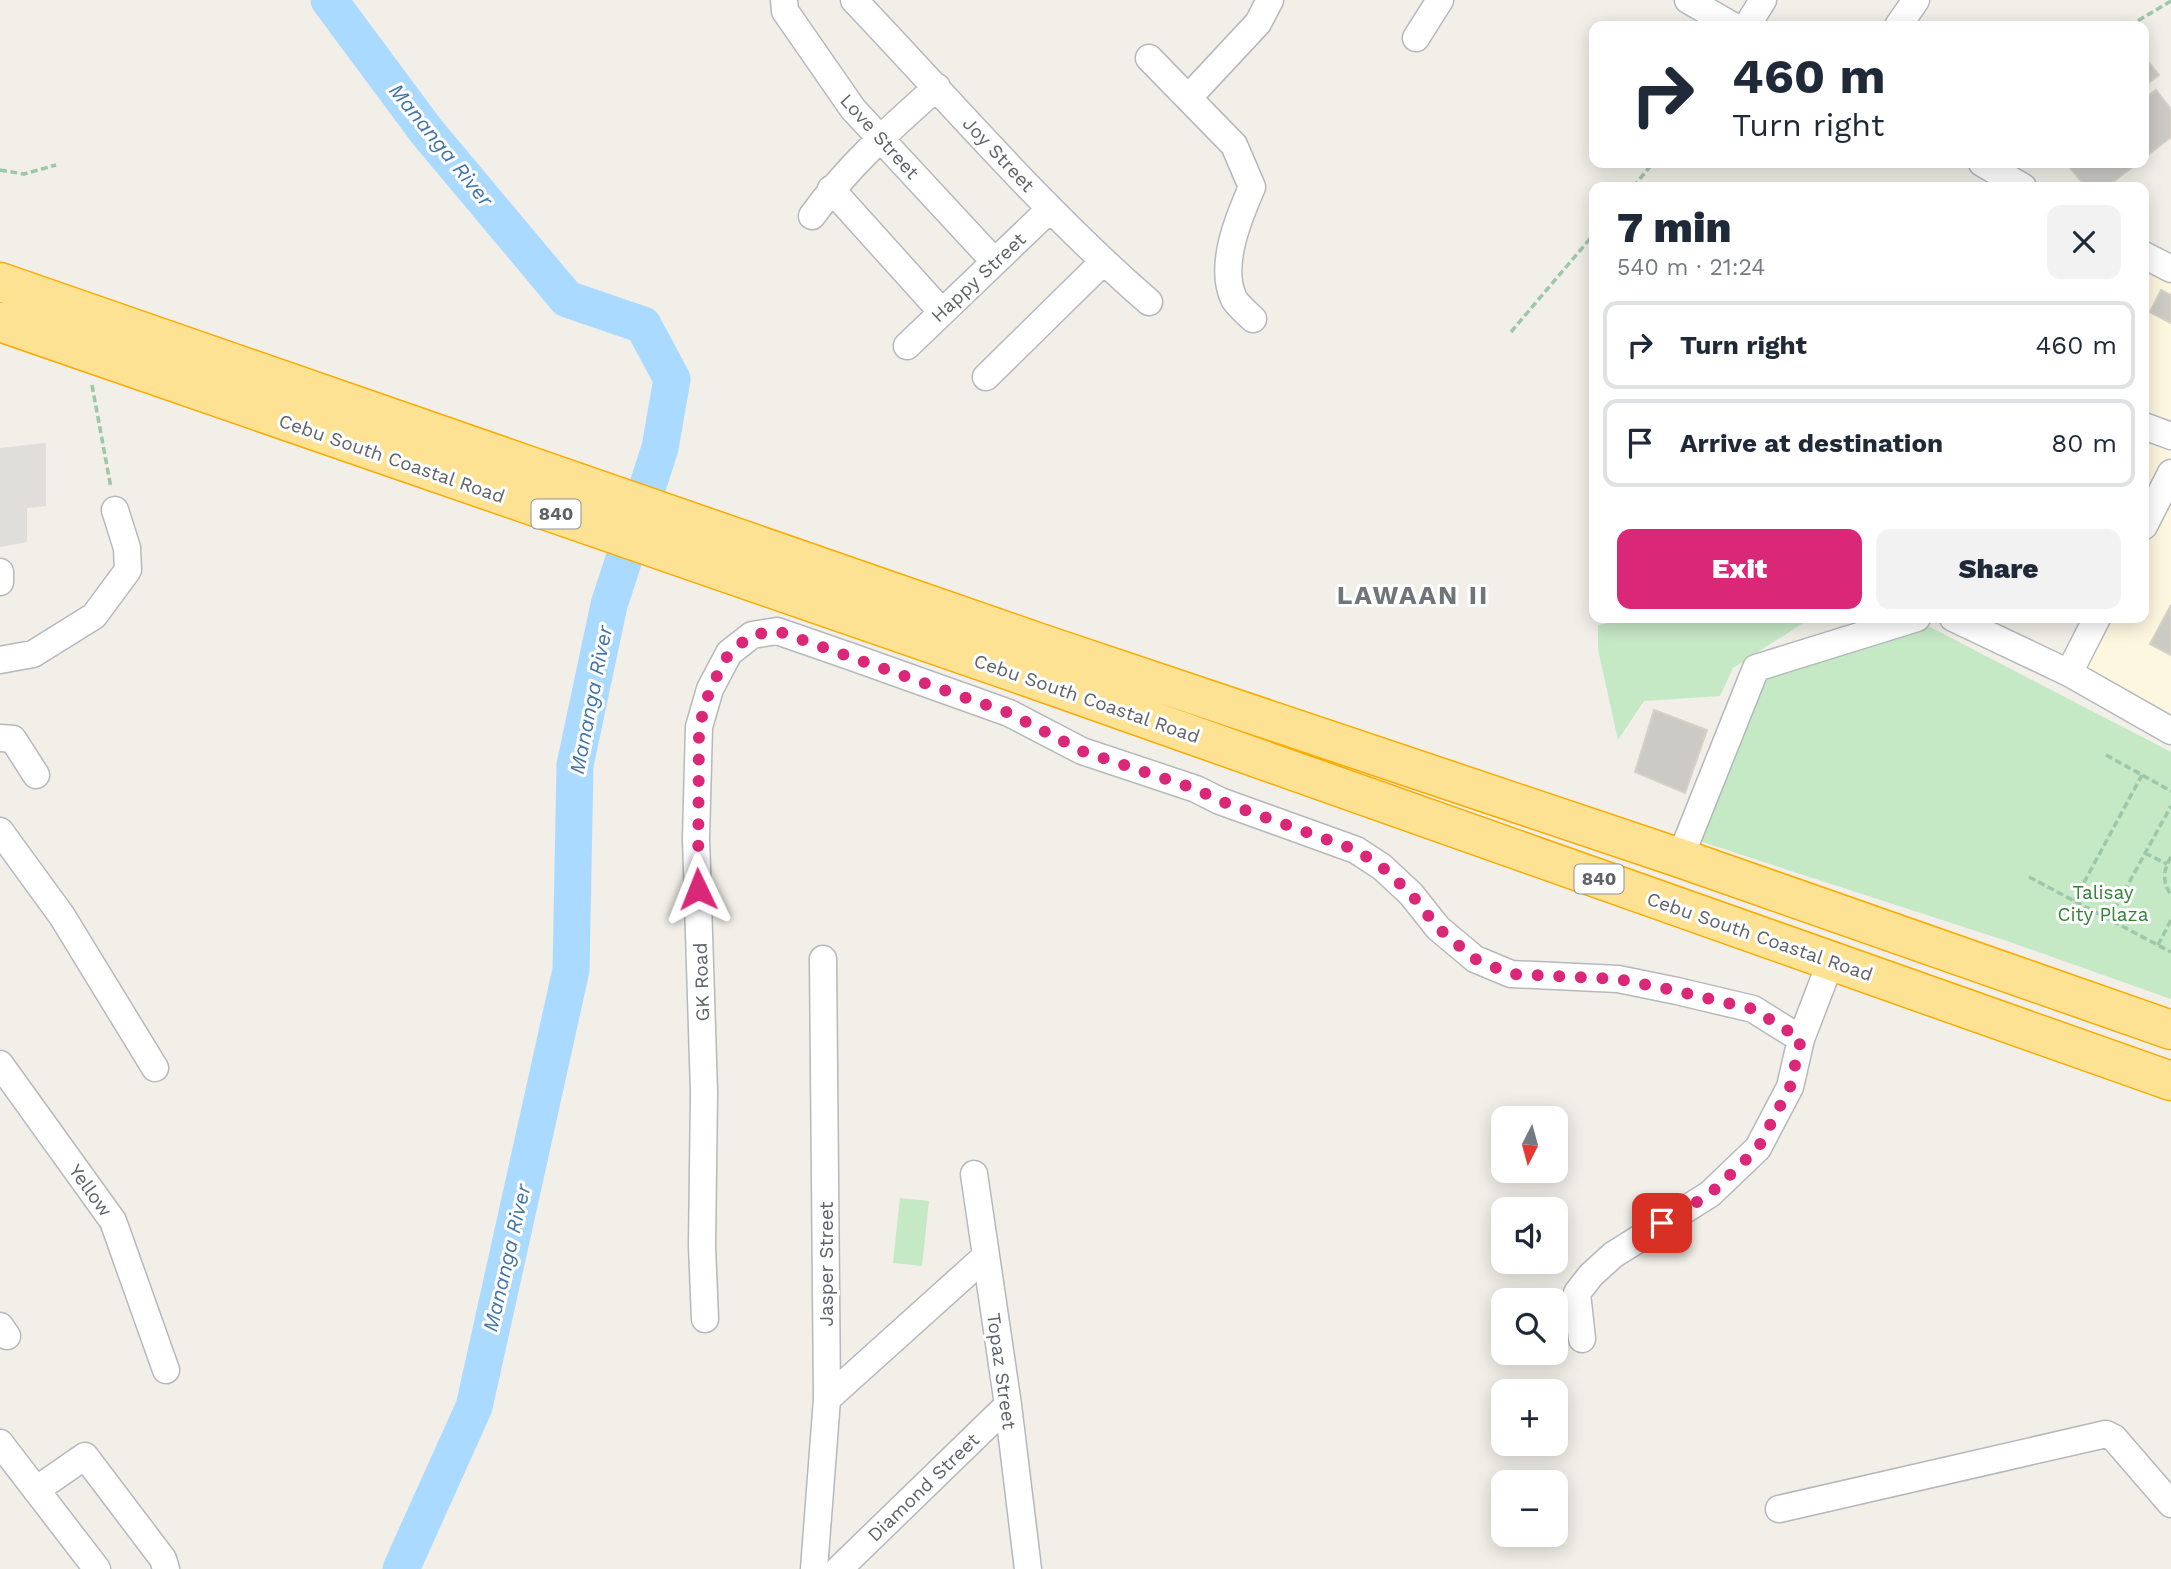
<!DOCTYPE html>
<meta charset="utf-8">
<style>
:root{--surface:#fff;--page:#f2f2f3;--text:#1f2937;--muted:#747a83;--line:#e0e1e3;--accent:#db2777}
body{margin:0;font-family:"Work Sans",sans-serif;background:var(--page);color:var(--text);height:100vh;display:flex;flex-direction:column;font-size:26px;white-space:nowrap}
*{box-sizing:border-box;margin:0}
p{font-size:23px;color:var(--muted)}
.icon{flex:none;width:38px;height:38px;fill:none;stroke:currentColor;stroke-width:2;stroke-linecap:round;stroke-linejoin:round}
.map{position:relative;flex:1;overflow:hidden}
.panel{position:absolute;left:1589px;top:182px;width:560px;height:441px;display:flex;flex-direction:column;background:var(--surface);border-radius:14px;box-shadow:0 4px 18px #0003}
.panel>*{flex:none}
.hud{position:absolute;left:1589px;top:21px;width:560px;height:147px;border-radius:14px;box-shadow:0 4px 18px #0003;background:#fff;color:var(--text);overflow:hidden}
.needle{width:46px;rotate:186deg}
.fabs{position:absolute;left:1491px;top:1106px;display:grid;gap:14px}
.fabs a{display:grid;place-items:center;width:77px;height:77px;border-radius:14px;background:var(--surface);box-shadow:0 4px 18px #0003;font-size:35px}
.pin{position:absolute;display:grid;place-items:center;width:60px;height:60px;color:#fff;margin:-30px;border-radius:14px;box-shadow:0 4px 10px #0006}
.me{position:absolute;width:77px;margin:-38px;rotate:358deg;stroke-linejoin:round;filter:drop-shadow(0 0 5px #0008)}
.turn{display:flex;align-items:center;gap:24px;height:147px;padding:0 28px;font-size:32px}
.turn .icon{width:91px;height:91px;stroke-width:2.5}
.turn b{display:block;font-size:49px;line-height:60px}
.round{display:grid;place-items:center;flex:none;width:74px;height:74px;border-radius:14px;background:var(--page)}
.overview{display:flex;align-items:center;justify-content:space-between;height:119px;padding:0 28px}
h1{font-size:42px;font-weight:800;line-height:52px}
.action{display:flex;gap:14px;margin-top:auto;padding:14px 28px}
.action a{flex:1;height:80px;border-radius:14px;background:var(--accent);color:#fff;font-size:28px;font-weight:800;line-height:80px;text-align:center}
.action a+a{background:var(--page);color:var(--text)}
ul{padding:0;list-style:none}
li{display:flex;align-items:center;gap:21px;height:88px;margin:0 14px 10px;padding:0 14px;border:4px solid var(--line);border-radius:14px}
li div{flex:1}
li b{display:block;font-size:26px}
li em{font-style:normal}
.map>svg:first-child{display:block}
.commercial{fill:#fef7e0}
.industrial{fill:#e0deda}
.green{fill:#c5e8c5}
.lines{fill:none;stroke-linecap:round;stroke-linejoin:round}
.river{stroke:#aadaff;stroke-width:37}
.building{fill:#cccac5;stroke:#d6d1c6;stroke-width:2}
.minor-casing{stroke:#b5b8bc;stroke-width:29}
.highway-casing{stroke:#f9ab00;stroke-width:41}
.path{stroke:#9cc7a9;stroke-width:3.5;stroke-dasharray:7 3.5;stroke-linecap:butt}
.minor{stroke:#fff;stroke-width:26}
.highway{stroke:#fde293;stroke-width:38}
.route{stroke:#db2777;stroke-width:12;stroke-dasharray:0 21.6}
.labels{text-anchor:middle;stroke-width:6;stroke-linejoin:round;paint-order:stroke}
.shield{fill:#fff;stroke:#8f9295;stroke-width:2}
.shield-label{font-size:18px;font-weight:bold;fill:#5f6368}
.street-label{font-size:19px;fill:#5f6368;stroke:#fff}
.park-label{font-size:19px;fill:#348238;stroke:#fff}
.water-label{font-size:21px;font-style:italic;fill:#4174aa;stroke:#fff}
.district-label{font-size:26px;font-weight:bold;letter-spacing:2px;fill:#70757a;stroke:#fff}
</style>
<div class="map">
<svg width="2171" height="1569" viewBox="0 0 2171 1569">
<rect width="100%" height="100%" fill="#f1efe8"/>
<path class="commercial" d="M2144 265 2171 281V720L2061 660 2085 618H2144Z"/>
<path class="industrial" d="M46 443V506L27 508V542L0 547V448Z"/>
<path class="green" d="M1633 618H1811L1733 668 1720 696 1644 701 1618 740 1598 649V625Z
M1930 627 2171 752V999L2007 941 1696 840 1762 673Z
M900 1198 929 1201 922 1266 893 1263Z"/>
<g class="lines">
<path class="river" d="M329 0 427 132 567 299 643 325 672 379 660 448 609 605 575 765 571 970 474 1407 401 1569"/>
</g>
<path class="building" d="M2144 56 2159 75 2144 86Z
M2156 90 2171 109V137L2144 158V99Z
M2066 163H2138L2106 187H2086Z
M2161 290 2171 295V323L2150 312Z
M2171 605V655L2150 644Z
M1654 710 1707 730 1685 793 1635 772Z"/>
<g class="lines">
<defs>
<path id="minor" d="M784 0 785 11 853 109 994 261
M854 0C951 102 1043 210 1149 302
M1688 0 1733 26
M1747 26 1763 0
M1898 26 1916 0
M1416 38 1440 0
M1149 58 1234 145 1252 187C1239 217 1218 266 1234 299 1238 306 1247 313 1253 319
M1190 96 1258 23 1270 0
M1982 163 2023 187
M831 189 941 311
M812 216C847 167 892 127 937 87
M2144 255 2171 269
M907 346 1050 209
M986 377 1103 262
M2144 426 2171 436
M2144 526 2171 473
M0 572V582
M1953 618 2069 673 2171 731
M0 660 33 654 94 616 128 570 127 548 115 510
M2069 673 2097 618
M0 738 13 739 36 775
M0 831 62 916 155 1068
M1680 858 1756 668 1917 618
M0 1064 113 1221 166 1370
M974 1174 1008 1405 1028 1569
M705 1319 702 1246 704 1092 696 838 699 727 710 689 729 653 752 635 777 631 852 657 1009 713 1082 751 1196 789 1220 801 1356 850 1382 867 1411 894 1438 928 1475 959 1511 974 1618 979 1677 991 1753 1009 1801 1039 1831 961
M0 1326 7 1336
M1582 1339 1577 1293 1591 1275 1613 1255 1710 1194 1758 1148 1790 1087 1801 1039
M827 1399 986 1256
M0 1443 97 1569
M36 1490 85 1456 163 1559 166 1569
M1779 1509 2106 1434 2114 1438 2171 1504
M814 1569 827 1399 823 959
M839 1569 1008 1405"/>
<path id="highway" d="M0 282 1040 643 1680 858 2171 1030
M0 322 1028 677 2171 1081"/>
</defs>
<use href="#minor" class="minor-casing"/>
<use href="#highway" class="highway-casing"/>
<path class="path" d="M2129 26 2171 1
M0 170 24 174 56 165
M1633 187 1653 163
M1511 332 1594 234
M92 385 111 488
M2106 755 2171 791
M2145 853 2167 864
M2171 857C2163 870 2162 882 2171 895
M2029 877 2171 952
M2074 901 2142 775
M2109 919 2171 806
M2158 945 2171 920"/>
<use href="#minor" class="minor"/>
<use href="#highway" class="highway"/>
</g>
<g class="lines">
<path class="route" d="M698 889 699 727 710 689 729 653 752 635 777 631 1009 713 1082 751 1196 789 1220 801 1356 850 1382 867 1411 894 1438 928 1475 959 1511 974 1618 979 1677 991 1753 1009 1801 1039 1790 1087 1758 1148 1710 1194 1662 1223"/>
</g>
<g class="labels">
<g class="shield">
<rect x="531.5" y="499.5" width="49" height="29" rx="5"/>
<rect x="1574.5" y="864.5" width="49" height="29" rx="5"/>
</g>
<g class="shield-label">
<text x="556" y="520">840</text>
<text x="1599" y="885">840</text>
</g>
<g class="street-label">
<text transform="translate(880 136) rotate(48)" y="7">Love Street</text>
<text transform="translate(999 154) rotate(47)" y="7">Joy Street</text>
<text transform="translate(978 277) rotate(-43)" y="7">Happy Street</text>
<text transform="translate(392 458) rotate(19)" y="7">Cebu South Coastal Road</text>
<text transform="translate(1087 698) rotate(19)" y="7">Cebu South Coastal Road</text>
<text transform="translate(1760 936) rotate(19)" y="7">Cebu South Coastal Road</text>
<text transform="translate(701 982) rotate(-92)" y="7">GK Road</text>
<text transform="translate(91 1190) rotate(54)" y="7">Yellow</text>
<text transform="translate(826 1264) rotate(-90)" y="7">Jasper Street</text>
<text transform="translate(1002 1371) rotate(82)" y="7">Topaz Street</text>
<text transform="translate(923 1487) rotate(-44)" y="7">Diamond Street</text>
</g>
<g class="park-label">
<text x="2103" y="899">Talisay<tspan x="2103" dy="22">City Plaza</tspan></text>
</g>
<g class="water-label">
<text transform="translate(441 145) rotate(51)" y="7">Mananga River</text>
<text transform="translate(591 700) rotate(-79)" y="7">Mananga River</text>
<text transform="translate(507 1258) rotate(-77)" y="7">Mananga River</text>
</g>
<g class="district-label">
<text x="1413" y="604">LAWAAN II</text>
</g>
</g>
</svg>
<div class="fabs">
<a><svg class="needle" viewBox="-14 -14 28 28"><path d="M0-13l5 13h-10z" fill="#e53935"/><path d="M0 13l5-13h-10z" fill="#747a83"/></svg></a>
<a><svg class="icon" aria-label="sound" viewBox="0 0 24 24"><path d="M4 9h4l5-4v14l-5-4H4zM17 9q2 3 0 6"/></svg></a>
<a><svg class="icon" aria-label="search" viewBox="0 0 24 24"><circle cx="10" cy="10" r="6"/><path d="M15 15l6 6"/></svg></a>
<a>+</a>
<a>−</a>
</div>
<div class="pin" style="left:1662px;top:1223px;background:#d93025"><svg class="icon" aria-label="arrive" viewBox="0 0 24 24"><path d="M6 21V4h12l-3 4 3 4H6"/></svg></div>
<svg class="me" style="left:698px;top:889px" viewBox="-20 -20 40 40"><path d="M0-17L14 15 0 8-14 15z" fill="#db2777" stroke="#fff" stroke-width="4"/></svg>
<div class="hud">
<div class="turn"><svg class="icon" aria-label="right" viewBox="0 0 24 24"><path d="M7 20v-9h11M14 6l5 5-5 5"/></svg><div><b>460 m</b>Turn right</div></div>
</div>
<section class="panel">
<div class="overview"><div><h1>7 min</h1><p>540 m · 21:24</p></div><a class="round"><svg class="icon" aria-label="close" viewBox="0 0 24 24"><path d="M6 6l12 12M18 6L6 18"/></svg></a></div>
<ul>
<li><svg class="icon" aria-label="right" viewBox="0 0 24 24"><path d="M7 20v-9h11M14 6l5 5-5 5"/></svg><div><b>Turn right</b></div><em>460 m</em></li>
<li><svg class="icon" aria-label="arrive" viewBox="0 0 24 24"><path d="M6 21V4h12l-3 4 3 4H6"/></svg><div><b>Arrive at destination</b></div><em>80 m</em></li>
</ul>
<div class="action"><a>Exit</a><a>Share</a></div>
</section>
</div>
